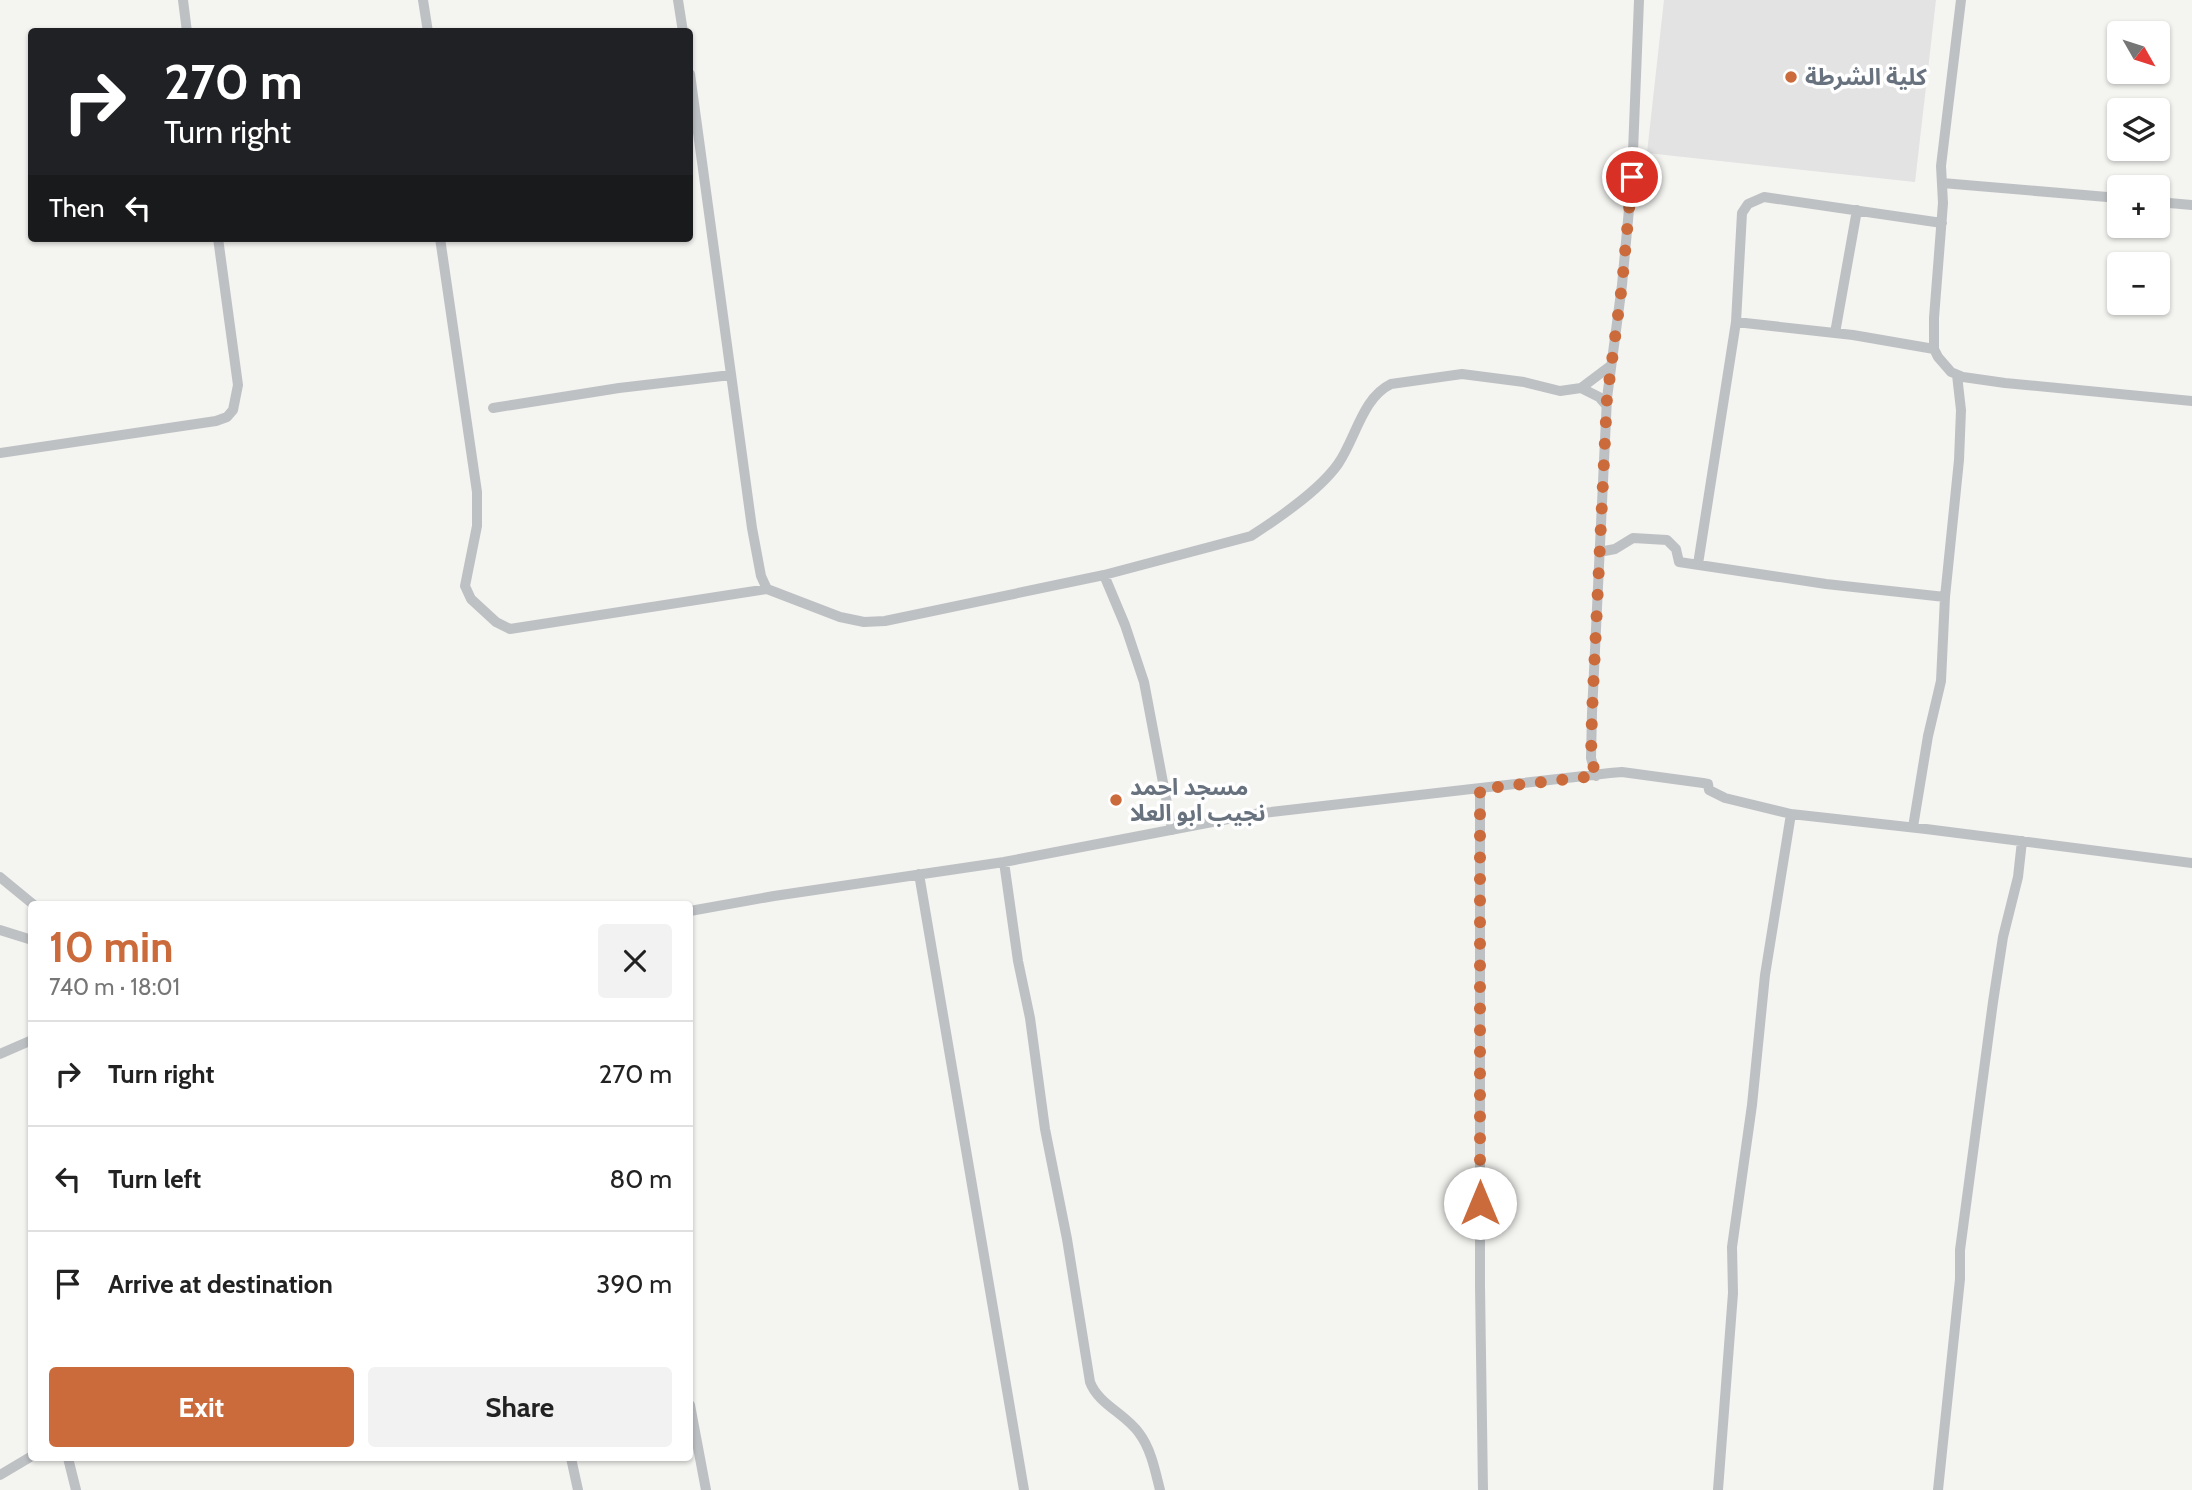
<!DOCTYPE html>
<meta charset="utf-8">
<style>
:root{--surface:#fff;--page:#f2f2f2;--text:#222;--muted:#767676;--line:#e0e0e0;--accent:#cb6b3b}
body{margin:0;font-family:Cabin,"Noto Sans Arabic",sans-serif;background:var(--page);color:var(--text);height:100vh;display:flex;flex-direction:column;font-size:26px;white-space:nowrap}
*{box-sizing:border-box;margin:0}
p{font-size:23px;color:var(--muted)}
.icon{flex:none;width:38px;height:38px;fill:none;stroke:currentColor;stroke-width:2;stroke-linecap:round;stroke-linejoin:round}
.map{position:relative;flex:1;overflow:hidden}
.side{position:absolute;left:28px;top:901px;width:665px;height:560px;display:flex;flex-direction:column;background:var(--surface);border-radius:7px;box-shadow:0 2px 5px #0004}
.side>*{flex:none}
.hud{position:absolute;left:28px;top:28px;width:665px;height:214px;border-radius:7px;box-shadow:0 2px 5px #0004;background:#202124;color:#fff;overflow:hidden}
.needle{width:46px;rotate:129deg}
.controls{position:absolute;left:2107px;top:21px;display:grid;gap:14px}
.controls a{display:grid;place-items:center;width:63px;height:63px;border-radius:7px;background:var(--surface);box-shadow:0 2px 5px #0004;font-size:35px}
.pin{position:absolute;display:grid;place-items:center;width:60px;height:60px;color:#fff;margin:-30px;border:4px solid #fff;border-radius:50%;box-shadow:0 2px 7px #0007}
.me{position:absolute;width:77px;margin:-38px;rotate:0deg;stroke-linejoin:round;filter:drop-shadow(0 0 5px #0008)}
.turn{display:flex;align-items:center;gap:24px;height:147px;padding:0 21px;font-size:32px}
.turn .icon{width:91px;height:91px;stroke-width:2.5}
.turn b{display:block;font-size:49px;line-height:60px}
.then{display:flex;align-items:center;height:66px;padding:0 21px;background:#0003;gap:14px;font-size:26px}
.round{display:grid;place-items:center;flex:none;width:74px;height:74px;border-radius:7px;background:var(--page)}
.head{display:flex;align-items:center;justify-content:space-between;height:119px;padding:0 21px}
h1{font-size:42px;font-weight:700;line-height:52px;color:var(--accent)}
.cta{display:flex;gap:14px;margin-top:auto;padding:14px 21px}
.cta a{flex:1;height:80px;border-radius:7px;background:var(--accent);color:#fff;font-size:28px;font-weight:700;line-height:80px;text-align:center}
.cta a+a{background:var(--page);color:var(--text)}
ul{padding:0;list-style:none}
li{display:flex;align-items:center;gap:21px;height:105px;padding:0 21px;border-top:2px solid var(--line)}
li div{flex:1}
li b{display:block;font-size:26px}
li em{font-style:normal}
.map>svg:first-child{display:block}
.built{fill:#e2e3e2}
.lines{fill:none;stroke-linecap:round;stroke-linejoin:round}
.minor{stroke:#bec1c4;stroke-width:10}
.route{stroke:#cb6b3b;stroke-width:12;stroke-dasharray:0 21.6}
.poi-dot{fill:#cb6b3b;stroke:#fff;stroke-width:2.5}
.labels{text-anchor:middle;stroke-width:7;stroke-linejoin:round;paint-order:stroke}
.poi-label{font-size:23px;font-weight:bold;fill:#67727e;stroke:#fff;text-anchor:start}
</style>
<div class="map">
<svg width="2192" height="1490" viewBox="0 0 2192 1490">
<rect width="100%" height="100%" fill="#f4f4f1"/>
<path class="built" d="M1664 0H1936L1915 182 1647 153Z"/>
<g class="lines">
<path class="minor" d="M183 0 187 32
M423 0 428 32
M678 0 683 32
M1961 0 1941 166 1943 203 1934 318V349L1938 357 1951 372 1963 377 2005 383 2192 401
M690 74 752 528 761 576 767 589
M1942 183 2119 198
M2158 202 2192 205
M440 238 477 492V526L465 586 471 599 496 622 510 629 767 589 840 617 864 622 885 621 1104 575 1251 536C1279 518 1319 491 1338 464 1356 438 1362 398 1391 384L1462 374 1524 382 1560 391 1581 388 1609 367
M1736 322 1853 335 1934 349
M1835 333 1857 210
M1581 388 1599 397 1606 405
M493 408 619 388 731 375
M0 453 216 421 227 417 233 410 238 385 218 238
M1599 552 1615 549 1633 538 1667 540 1676 549 1679 562 1826 584 1945 597
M1698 564 1736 322 1742 213 1748 204 1764 197 1942 223
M1104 575 1125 625 1144 682 1172 830
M1596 776 1591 758 1592 713 1607 398 1622 285 1632 177 1639 0
M1480 789V1286L1483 1490
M1913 827 1928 736 1941 681 1945 597 1959 460 1961 410 1957 375
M1004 862 1018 961 1030 1018 1045 1129 1067 1239 1090 1382C1098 1404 1126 1414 1139 1433 1151 1449 1155 1470 1160 1490
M919 874 1024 1490
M0 877 34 905
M690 911 774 896 1004 862 1254 814 1610 773 1622 772 1703 783 1708 784 1709 790 1725 798 1791 814 1926 829 2192 863
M0 930 32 940
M0 1054 32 1040
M690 1405 706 1490
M68 1458 76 1490
M571 1458 578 1490
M0 1475 32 1456
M1718 1490 1733 1293 1732 1247 1752 1105 1765 975 1791 814
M1938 1490 1960 1279V1250L1993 1002 2003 937 2018 877 2022 841"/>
</g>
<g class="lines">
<path class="route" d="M1480 1203V789L1596 776 1591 758 1592 713 1607 398 1622 285 1632 177"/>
</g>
<g class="poi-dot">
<circle cx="1791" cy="77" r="7"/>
<circle cx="1116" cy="800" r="7"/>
</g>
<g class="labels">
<g class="poi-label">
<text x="1805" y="85">كلية الشرطة</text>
<text x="1130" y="795">مسجد احمد<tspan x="1130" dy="26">نجيب ابو العلا</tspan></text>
</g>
</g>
</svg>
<div class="controls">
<a><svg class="needle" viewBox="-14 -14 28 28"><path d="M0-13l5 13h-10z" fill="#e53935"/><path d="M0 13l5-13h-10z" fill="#767676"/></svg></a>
<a><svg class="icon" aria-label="layers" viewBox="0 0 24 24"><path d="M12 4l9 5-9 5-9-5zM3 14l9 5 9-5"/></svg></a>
<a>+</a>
<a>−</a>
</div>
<div class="pin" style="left:1632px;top:177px;background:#d93025"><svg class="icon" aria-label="arrive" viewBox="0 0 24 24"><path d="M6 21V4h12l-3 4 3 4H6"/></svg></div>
<svg class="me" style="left:1480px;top:1203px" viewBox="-20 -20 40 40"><circle r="19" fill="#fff"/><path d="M0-13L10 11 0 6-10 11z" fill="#cb6b3b"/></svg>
<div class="hud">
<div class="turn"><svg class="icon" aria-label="right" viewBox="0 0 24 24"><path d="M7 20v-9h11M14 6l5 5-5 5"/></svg><div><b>270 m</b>Turn right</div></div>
<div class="then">Then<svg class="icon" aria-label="left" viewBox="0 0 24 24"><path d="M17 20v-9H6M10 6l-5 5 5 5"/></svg></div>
</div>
<section class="side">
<div class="head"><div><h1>10 min</h1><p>740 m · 18:01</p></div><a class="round"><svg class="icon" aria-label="close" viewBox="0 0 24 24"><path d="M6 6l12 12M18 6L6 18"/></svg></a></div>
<ul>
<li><svg class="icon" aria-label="right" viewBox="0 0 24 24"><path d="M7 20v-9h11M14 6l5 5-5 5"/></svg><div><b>Turn right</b></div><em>270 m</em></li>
<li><svg class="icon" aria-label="left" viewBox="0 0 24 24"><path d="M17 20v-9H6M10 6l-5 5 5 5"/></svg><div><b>Turn left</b></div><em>80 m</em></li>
<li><svg class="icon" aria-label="arrive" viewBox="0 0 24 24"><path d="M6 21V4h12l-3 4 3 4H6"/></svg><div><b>Arrive at destination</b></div><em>390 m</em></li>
</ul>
<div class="cta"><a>Exit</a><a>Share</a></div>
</section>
</div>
